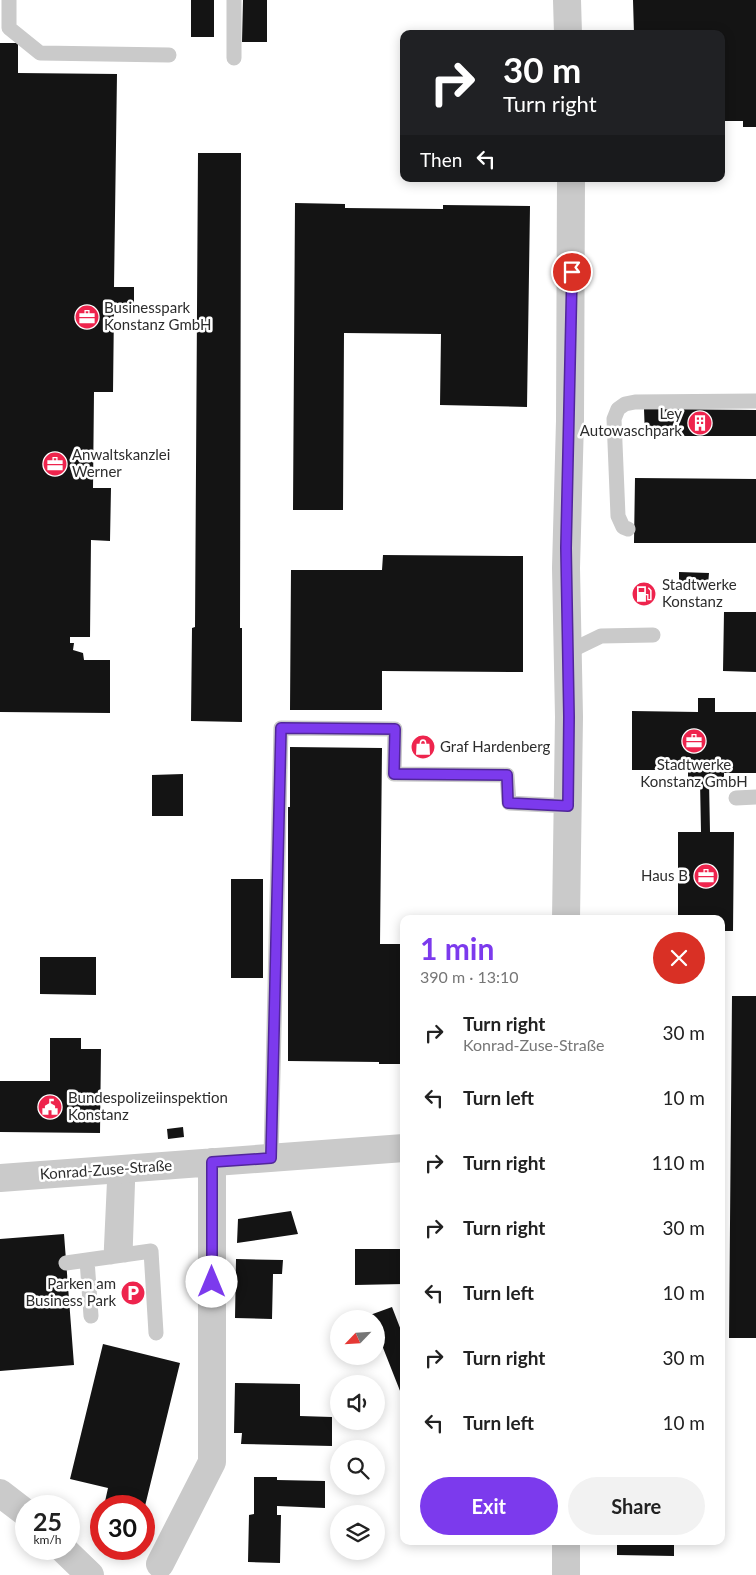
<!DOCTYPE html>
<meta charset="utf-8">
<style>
:root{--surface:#fff;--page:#f2f2f2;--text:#222;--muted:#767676;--accent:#7c3aed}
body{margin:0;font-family:Lato,sans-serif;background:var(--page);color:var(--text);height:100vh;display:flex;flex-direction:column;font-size:19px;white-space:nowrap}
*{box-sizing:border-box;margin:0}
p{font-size:16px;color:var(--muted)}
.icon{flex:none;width:28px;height:28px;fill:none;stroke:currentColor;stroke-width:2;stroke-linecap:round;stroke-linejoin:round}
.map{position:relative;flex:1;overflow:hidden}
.drawer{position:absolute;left:400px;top:915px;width:325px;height:630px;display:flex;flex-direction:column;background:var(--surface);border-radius:10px;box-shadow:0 2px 12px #0003}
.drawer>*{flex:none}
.hud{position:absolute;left:400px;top:30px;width:325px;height:152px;border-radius:10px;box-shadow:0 2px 12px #0003;background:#202124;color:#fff;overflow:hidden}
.needle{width:32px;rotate:245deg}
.controls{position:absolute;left:330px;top:1310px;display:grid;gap:10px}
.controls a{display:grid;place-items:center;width:55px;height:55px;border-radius:50%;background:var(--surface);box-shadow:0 2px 12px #0003;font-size:25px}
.speed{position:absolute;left:15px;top:1495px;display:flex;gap:10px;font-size:25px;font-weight:700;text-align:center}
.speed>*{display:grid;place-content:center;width:65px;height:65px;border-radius:50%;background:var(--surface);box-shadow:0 2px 12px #0003;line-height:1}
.speed small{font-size:12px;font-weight:400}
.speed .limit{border:8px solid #d22;background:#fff;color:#111}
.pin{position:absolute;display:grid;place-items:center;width:42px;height:42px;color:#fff;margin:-21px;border:2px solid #fff;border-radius:50%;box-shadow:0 1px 5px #0007}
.me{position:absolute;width:55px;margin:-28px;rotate:0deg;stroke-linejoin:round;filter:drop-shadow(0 0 4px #0008)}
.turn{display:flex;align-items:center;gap:18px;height:105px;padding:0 20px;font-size:22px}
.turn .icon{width:65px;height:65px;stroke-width:2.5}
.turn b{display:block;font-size:35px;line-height:42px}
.then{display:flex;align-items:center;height:48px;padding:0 20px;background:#0003;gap:10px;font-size:19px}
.round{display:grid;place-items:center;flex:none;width:52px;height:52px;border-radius:26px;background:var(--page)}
.overview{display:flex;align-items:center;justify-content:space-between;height:85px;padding:0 20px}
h1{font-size:30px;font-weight:700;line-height:38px;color:var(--accent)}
.primary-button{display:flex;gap:10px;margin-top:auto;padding:10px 20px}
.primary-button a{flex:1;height:58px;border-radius:30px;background:var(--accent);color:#fff;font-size:20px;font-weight:700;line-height:58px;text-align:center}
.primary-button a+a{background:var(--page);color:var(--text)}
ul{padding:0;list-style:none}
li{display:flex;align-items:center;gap:15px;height:65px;padding:0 20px}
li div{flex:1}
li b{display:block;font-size:19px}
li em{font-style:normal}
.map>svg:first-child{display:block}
.building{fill:#141414}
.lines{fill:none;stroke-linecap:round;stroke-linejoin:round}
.lane{stroke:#cacaca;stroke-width:15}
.street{stroke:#cacaca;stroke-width:28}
.route-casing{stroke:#51269a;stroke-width:12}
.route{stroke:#7c3aed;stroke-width:9}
.labels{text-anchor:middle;stroke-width:5;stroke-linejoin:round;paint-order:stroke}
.poi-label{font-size:15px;fill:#2d2d2d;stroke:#fff;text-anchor:start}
.street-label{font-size:15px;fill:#2d2d2d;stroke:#fff}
</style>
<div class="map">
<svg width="756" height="1575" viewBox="0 0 756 1575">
<rect width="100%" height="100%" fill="#fff"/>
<path class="building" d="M191 0H214V37H191Z
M243 0H267V42H242Z
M633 0H756V127H743V121H721V34H634Z
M0 43H18V73L117 74 114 287H134V307H114L113 392H94L93 488H111L110 541 91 540 90 637H70V643H74L73 650 83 653 84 660H110V713L0 712Z
M198 153H241L240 628H242V722L191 721 192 628 195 627Z
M295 203 345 204V208L443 209V205L530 206 527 407 440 405 441 334 344 333 343 510H293Z
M644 409 756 410V436H645Z
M635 478 756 479V543H634Z
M383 555 523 556V672L382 671V710H290L291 570H382Z
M679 572 709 573 708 585 679 583Z
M724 612H756V672L723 671Z
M698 698H715V712H756V773H724V781H709L710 832H734L733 931H721V919H678V832H701L700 781H688V770H632V711L698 712Z
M290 747 382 748 380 944H404V1064H379V1062L288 1061V807H290Z
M183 774V816H152V775Z
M231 879H263V978H231Z
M40 957H96V995L40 994Z
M732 996H756V1338H729Z
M50 1038H81V1049H101L100 1133 0 1132V1081H50Z
M183 1127 184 1137 168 1139 167 1129Z
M291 1211 298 1234 237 1243 238 1219Z
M64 1234 74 1365 0 1371V1239Z
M355 1249H404V1284L355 1285Z
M236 1259 283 1260 282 1274H273L272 1319 235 1318Z
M392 1307 404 1338V1401L376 1330V1319H372L370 1315Z
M103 1344 180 1363 145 1506H104L108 1488 70 1479Z
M235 1383 300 1384V1416L332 1417V1446L241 1444 242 1433H234Z
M254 1477H277V1480L325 1481V1508L277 1506V1515H281L280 1563 248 1562 249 1515 254 1514Z
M617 1541H674V1556L617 1555Z"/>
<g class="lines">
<path class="lane" d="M9 0V28L40 53 169 55
M234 58V0
M628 529 623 527 618 516 614 419 618 409 625 404 635 402 756 401
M568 652 601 636 653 635
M736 798 756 797
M271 1158 281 728 395 729 394 774 507 775 509 803 568 806
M125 1255 128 1169
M111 1257 115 1170
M87 1260 91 1316
M66 1263 151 1251 156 1333"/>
<path class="street" d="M567 0 568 34
M566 919 569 717 566 568 570 421 571 179
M0 1178 404 1148
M0 1493 26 1513
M566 1541V1575
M63 1549 90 1575
M160 1564 212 1462V1162"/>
</g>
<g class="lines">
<defs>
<path id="route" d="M212 1282V1162L271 1158 281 728 395 729 394 774 507 775 508 803 568 806 569 717 566 548 572 272"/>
</defs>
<use href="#route" class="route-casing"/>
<use href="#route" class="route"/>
</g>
<defs>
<symbol id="office-disc" viewBox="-11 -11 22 22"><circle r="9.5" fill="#ee244d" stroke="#fff"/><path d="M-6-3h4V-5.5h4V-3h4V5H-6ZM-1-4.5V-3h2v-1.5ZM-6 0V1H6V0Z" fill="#fff"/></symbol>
<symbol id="building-disc" viewBox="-11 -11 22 22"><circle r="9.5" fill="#ee244d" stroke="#fff"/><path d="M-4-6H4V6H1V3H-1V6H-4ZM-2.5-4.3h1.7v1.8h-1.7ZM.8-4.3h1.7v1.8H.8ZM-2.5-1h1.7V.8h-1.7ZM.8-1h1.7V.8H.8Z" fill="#fff"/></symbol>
<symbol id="fuel-disc" viewBox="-11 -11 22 22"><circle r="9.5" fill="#ee244d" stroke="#fff"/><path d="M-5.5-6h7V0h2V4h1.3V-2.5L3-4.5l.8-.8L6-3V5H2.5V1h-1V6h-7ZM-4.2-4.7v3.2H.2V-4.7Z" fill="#fff"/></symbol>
<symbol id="shop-disc" viewBox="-11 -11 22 22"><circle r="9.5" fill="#ee244d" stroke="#fff"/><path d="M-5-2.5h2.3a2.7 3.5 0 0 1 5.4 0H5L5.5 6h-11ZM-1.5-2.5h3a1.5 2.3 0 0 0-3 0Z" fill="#fff"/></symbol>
<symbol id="civic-disc" viewBox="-11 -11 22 22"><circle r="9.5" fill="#ee244d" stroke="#fff"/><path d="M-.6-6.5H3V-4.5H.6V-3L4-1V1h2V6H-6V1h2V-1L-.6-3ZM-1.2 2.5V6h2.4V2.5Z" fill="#fff"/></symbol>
<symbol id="parking-disc" viewBox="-11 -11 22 22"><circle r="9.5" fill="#ee244d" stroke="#fff"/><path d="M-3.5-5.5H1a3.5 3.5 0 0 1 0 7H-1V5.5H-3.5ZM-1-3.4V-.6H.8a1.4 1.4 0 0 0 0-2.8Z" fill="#fff"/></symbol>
</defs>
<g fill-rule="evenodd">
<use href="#office-disc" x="73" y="303" width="28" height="28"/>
<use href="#building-disc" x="686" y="409" width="28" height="28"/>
<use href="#office-disc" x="41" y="450" width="28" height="28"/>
<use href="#fuel-disc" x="630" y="580" width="28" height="28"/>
<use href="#office-disc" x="680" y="727" width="28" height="28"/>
<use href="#shop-disc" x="409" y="733" width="28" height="28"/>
<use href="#office-disc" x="692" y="862" width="28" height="28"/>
<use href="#civic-disc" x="36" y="1093" width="28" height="28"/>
<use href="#parking-disc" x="119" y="1279" width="28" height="28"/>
</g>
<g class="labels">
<g class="poi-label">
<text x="104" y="313">Businesspark<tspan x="104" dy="17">Konstanz GmbH</tspan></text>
<text x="682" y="419" text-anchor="end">Ley<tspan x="682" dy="17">Autowaschpark</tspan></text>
<text x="72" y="460">Anwaltskanzlei<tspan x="72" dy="17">Werner</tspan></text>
<text x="662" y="590">Stadtwerke<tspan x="662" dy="17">Konstanz</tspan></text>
<text x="440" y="752">Graf Hardenberg</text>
<text x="694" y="770" text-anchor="middle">Stadtwerke<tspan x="694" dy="17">Konstanz GmbH</tspan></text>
<text x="688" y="881" text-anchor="end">Haus B</text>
<text x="68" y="1103">Bundespolizeiinspektion<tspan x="68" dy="17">Konstanz</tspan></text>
<text x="116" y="1289" text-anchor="end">Parken am<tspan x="116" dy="17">Business Park</tspan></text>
</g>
<g class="street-label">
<text transform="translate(106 1170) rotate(-4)" y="5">Konrad-Zuse-Straße</text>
</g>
</g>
</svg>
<div class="controls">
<a><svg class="needle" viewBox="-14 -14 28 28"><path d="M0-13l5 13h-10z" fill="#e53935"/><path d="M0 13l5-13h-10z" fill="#767676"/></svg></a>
<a><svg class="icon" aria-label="sound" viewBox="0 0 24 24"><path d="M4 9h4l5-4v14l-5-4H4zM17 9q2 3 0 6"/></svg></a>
<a><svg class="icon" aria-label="search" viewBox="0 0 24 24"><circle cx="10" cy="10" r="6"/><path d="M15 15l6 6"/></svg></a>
<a><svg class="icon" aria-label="layers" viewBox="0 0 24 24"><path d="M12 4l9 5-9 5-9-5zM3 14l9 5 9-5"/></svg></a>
</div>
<div class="speed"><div>25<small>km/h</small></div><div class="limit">30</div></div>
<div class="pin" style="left:572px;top:272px;background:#d93025"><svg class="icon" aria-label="arrive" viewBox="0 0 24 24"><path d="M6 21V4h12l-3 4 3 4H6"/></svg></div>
<svg class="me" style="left:212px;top:1282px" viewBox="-20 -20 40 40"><circle r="19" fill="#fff"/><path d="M0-13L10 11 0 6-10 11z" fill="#7c3aed"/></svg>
<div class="hud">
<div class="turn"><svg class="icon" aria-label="right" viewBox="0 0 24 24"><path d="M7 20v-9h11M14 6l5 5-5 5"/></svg><div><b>30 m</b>Turn right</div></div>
<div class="then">Then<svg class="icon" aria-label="left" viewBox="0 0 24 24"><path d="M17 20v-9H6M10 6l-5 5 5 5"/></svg></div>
</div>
<section class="drawer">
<div class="overview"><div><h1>1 min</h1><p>390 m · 13:10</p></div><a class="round" style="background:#d93025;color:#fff"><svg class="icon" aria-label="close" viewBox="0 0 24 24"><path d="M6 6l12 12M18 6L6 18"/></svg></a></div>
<ul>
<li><svg class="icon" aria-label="right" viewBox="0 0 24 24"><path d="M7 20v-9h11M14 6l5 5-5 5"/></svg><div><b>Turn right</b><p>Konrad-Zuse-Straße</p></div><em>30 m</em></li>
<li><svg class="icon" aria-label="left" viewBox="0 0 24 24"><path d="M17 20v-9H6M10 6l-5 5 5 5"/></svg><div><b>Turn left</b></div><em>10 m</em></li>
<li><svg class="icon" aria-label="right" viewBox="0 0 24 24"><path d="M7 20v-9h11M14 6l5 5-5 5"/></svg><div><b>Turn right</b></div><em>110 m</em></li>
<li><svg class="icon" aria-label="right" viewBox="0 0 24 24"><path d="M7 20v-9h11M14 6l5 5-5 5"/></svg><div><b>Turn right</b></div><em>30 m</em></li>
<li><svg class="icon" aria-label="left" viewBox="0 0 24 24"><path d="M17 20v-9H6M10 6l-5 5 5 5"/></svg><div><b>Turn left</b></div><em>10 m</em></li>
<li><svg class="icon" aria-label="right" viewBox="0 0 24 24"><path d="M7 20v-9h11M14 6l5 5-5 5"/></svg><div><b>Turn right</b></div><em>30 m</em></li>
<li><svg class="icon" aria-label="left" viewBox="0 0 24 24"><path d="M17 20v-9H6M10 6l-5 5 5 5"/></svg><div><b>Turn left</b></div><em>10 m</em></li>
</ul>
<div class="primary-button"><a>Exit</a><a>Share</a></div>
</section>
</div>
